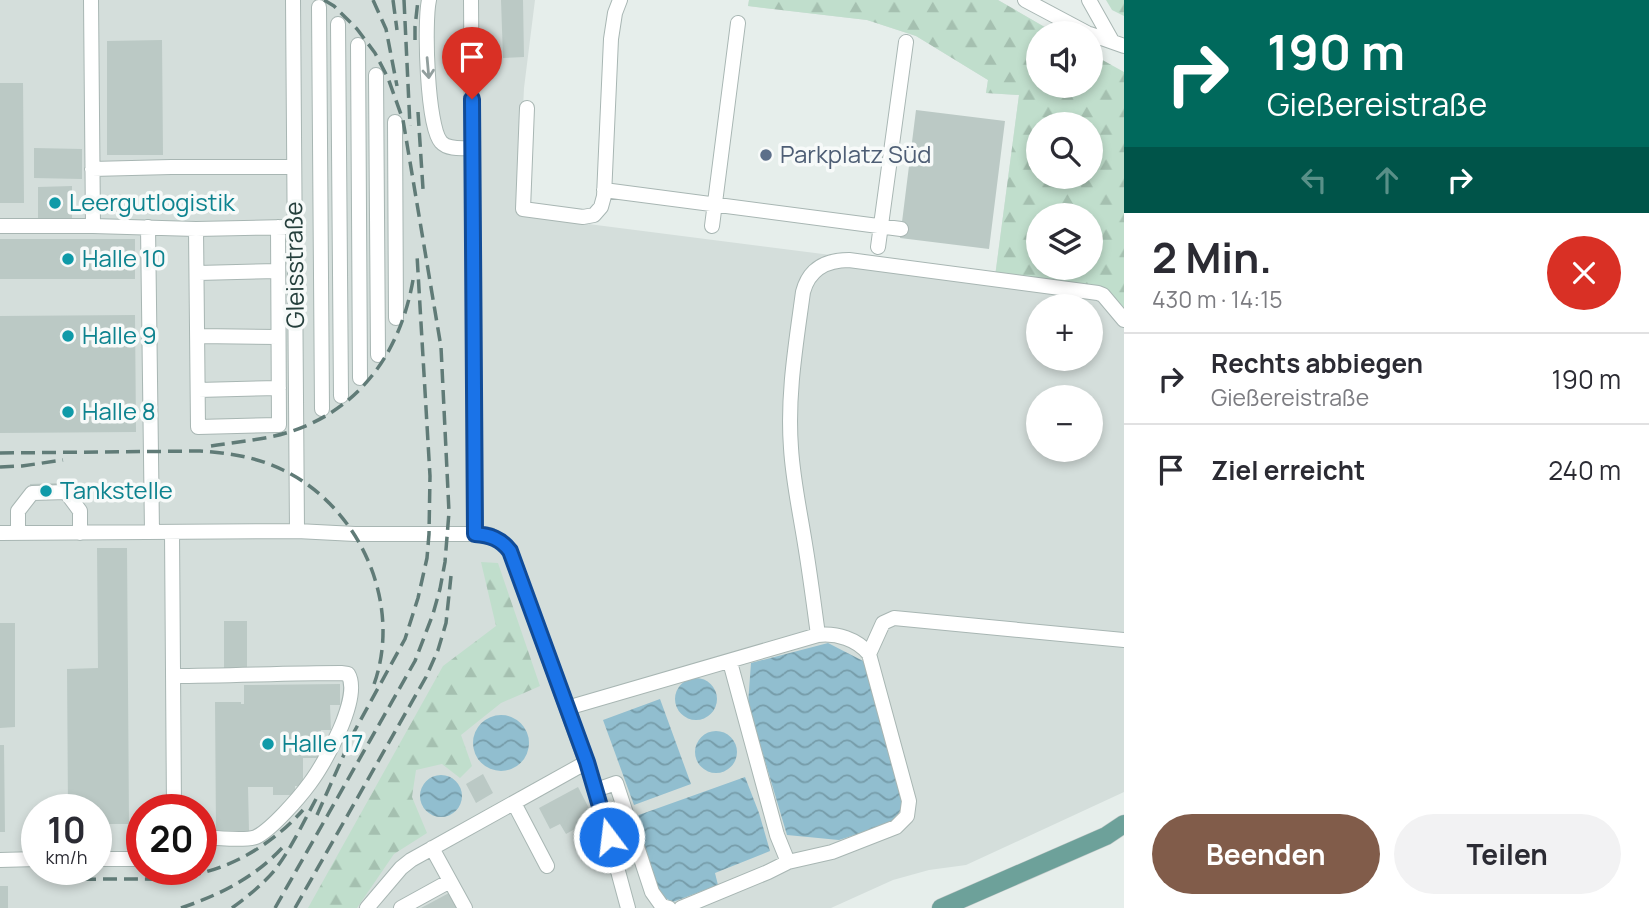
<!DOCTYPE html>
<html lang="de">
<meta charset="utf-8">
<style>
:root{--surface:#fff;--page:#f2f2f3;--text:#2b2b33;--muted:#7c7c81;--line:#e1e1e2;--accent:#815c4a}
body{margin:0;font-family:Manrope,sans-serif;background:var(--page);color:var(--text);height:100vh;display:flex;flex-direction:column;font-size:26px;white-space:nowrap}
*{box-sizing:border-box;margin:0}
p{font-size:23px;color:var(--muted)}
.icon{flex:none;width:38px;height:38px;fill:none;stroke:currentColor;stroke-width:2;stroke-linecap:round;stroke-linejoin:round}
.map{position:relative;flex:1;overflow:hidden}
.panel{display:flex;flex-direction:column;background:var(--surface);width:525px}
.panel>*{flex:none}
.banner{background:#00695c;color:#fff;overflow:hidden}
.fabs{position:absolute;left:1026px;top:21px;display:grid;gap:14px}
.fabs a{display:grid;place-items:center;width:77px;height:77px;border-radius:50%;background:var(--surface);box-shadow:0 4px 10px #0003;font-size:35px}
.speed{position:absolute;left:21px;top:794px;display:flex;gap:14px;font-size:35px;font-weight:700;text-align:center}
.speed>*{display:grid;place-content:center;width:91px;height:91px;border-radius:50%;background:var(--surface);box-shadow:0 4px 10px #0003;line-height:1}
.speed small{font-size:18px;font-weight:400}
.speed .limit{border:10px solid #d22;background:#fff;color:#111}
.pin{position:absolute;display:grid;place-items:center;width:60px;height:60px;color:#fff;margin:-72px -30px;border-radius:50% 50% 50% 0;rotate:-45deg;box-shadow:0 0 7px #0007}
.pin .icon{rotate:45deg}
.me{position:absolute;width:77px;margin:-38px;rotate:345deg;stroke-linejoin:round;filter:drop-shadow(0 0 5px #0008)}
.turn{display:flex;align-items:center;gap:24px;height:147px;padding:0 28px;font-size:32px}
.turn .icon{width:91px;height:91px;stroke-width:2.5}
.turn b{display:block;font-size:49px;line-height:60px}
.lanes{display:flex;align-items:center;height:66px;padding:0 28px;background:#0003;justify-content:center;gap:35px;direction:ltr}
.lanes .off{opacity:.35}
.round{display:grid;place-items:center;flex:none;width:74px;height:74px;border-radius:37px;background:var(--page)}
.overview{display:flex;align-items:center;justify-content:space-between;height:119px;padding:0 28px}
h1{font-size:42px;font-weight:700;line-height:52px}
.primary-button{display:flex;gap:14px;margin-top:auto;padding:14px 28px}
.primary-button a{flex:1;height:80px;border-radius:42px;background:var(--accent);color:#fff;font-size:28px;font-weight:700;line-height:80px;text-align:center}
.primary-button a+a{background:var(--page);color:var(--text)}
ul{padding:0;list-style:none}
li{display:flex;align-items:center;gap:21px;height:91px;padding:0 28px;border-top:2px solid var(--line)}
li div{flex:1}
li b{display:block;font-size:26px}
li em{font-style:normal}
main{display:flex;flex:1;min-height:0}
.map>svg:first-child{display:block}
.built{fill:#d4dedb;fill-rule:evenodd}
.forest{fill:url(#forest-firs);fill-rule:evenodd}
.water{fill:url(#water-waves)}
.building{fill:#bbc9c5}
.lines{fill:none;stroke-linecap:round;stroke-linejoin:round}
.minor-casing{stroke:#a8b6b3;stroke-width:16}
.major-casing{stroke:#c2c9c8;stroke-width:19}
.minor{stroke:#fff;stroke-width:14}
.major{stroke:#6da19a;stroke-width:18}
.rail{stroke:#607b77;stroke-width:3.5;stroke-dasharray:14 7;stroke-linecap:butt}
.oneway{stroke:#929f9e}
.route-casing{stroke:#114b97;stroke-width:18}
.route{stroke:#1a73e8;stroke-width:12}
.service-dot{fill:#5c6f8a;stroke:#f7faf9;stroke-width:2.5}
.culture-dot{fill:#0f9aa8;stroke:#f7faf9;stroke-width:2.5}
.labels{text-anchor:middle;stroke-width:7;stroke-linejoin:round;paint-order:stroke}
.service-label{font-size:24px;fill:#4e5e75;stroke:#f7faf9;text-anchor:start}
.culture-label{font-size:24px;fill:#0d838f;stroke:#f7faf9;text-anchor:start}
.street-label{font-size:24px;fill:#253f3c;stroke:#f7faf9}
</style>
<main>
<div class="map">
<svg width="1124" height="908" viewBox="0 0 1124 908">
<defs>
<pattern id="forest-firs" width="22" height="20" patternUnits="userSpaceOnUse" patternTransform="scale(1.75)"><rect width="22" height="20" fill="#c0decc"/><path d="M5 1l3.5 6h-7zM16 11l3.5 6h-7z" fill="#a5c0b0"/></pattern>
<pattern id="water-waves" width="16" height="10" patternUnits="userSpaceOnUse" patternTransform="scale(1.75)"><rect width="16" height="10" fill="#91becf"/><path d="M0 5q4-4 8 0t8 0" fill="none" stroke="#769ca9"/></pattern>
</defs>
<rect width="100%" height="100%" fill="#e6eeeb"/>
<path class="built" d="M0 0H535L524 88 518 215 995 276 1019 95 986 93 988 80 916 36 867 20 748 6 749 0H998L1055 33H1038V86H1090L1124 72V792L966 865 929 870 893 880 831 908H0ZM1038 124H1090V177H1038ZM1038 215H1090V268H1038ZM1038 306H1090V359H1038ZM1038 397H1090V450H1038ZM37 810H96V870H37ZM142 810H201V870H142Z"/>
<path class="forest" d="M749 0H998L1055 33H1038V86H1090V53L1124 72V316L1103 290 995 277 1019 95 986 93 988 80 916 36 867 20 748 6ZM1038 124H1090V177H1038ZM1038 215H1090V268H1038Z
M1106 0H1124V16L1112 10Z
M481 562 498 563 540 686 501 703 461 735 472 766 460 778 442 764 416 770 412 797 427 833 394 854 357 908H308L443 666 496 626Z"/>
<path class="water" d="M828 643 867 663 904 806 890 824 839 840 787 835 748 704 751 663Z
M675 699a21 21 0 1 1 42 0a21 21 0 1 1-42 0Z
M660 699 691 784 634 805 603 720Z
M473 743a28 28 0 1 1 56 0a28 28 0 1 1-56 0Z
M695 752a21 21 0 1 1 42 0a21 21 0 1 1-42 0Z
M420 796a21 21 0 1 1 42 0a21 21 0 1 1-42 0Z
M745 777 759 813 770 851 715 873 718 885 673 902 663 897 658 891 636 816Z"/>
<path class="building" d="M501 0H523L524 57 503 58Z
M162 40 163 155H107V41Z
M0 83H23L24 203H0Z
M916 110 1005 121 989 249 900 238Z
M34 148 82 149V179L34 178Z
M72 186V219L38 221V187Z
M0 239H135V279H0Z
M135 315 136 432 0 433V316Z
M61 483V498H31L30 484Z
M97 548H127L129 824H96V810H68L67 669 98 668Z
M224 621H247V668H224Z
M0 623H15V727L0 728Z
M340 684V705H330L331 730H321L322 758H303V786H295V795H273V787H248L249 831H216L215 702H241V704H244V685Z
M0 745H4L5 832H0Z
M483 774 493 793 476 803 466 784Z
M578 787 594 818 566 834 560 824 550 829 539 808Z
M0 886H8V908H0Z
M449 893 457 908H421Z"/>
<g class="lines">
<defs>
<path id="minor" d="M91 0 93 226
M293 0 297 531
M429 0C424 22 427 127 441 142 448 150 462 148 472 148
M471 0 475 534
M1025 0 1087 33
M1089 0 1112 41
M319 7 322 409
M338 24 341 396
M1090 34 1124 46
M358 45 360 378
M376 75 378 355
M527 108 523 209 583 217 594 215 601 207 604 196 611 39 615 13 620 0
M395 122 396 318
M92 169 171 167H294
M604 190 901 229
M0 226H93L196 229 286 227
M712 226 738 23
M148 227 152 532
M196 229 198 427 279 425 278 227
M878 247 906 42
M198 273 278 271
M198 336 278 337
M198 390 279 388
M172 532 174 810
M0 533 297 531 355 534H475L490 535 505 545 510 551 596 790 628 908
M18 533V511L32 493 66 492 80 511V533
M818 635C814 605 810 574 805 544 800 512 793 481 791 448 787 395 796 344 803 292 809 269 826 260 849 260L1098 293 1103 295 1124 320
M869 654 883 623 894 618 1124 640
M730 662 777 835 788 862
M173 676C229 676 285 673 341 673L348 674C362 697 325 763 310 783 299 798 271 830 256 837 247 841 213 838 201 837
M567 708 818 635C837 633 857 639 869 654L909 801 907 816 896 827 832 852 788 862 768 872 681 908
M596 790 616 783 652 892 662 906 669 908
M514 803 547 866
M432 848 465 908
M96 859H142
M0 860 37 859
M367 908 401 868 411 860 587 762
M401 908 450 881"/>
<path id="major" d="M941 908 1106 836 1124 824"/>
</defs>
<use href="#minor" class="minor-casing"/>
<use href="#major" class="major-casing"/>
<use href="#minor" class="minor"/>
<use href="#major" class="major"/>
<path class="rail" d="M373 0 386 29 397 86
M393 0 397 30
M404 0 410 126
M415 40V27L418 0
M418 112 423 189
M211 446C230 443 250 441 270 437 351 420 399 360 413 280
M0 453 200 451C229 453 257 457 283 470 360 507 404 605 373 687
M0 467 22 466 63 460
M317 815 354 732 405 639 418 598 427 558 429 534 430 476 417 255
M61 880C86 879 111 879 136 879 148 879 161 880 173 878 224 873 269 848 303 810
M181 908C219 895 254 878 282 848
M232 908C247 897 262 885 274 871 291 849 303 823 316 799
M275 908 415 661 433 614 440 589 445 562 449 512 441 347 403 120 388 78 375 53 357 29 334 6 324 0
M295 908 426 677 438 650 446 623 451 576"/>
</g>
<defs><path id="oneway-shaft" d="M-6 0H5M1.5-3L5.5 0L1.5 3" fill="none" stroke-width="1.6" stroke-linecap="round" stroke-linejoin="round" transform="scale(1.75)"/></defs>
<use class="oneway" href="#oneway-shaft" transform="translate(428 68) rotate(85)"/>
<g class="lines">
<defs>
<path id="route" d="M472 99 475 534C490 535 501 539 510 551L587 762 609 837"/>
</defs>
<use href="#route" class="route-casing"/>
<use href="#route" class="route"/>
</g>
<circle class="service-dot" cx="766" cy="155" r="7"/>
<g class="culture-dot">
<circle cx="55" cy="203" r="7"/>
<circle cx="68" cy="259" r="7"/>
<circle cx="68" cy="336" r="7"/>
<circle cx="68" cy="412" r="7"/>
<circle cx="46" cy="491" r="7"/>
<circle cx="268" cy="744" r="7"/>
</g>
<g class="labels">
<g class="service-label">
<text x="780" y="163">Parkplatz Süd</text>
</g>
<g class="culture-label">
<text x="69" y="211">Leergutlogistik</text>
<text x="82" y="267">Halle 10</text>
<text x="82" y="344">Halle 9</text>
<text x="82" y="420">Halle 8</text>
<text x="60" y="499">Tankstelle</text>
<text x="282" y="752">Halle 17</text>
</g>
<g class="street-label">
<text transform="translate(295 265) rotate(-91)" y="8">Gleisstraße</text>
</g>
</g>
</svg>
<div class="fabs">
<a><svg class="icon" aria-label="sound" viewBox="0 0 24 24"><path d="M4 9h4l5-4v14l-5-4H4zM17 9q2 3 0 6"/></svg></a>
<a><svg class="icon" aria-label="search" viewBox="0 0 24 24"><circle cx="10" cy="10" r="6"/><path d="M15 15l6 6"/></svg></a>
<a><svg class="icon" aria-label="layers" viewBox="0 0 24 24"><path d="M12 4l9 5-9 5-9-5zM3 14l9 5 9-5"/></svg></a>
<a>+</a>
<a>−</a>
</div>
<div class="speed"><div>10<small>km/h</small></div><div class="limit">20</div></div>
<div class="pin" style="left:472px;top:99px;background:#d93025"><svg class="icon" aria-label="arrive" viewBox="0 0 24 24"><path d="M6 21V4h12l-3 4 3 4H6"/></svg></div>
<svg class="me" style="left:609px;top:837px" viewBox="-20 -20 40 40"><circle r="17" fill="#1a73e8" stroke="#fff" stroke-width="3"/><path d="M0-11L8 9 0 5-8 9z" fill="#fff"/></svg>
</div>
<section class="panel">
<div class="banner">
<div class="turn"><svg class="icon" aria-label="right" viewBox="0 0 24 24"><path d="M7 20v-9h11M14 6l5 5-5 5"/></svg><div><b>190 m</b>Gießereistraße</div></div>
<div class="lanes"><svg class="icon off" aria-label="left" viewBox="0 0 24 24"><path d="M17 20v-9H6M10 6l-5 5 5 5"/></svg><svg class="icon off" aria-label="ahead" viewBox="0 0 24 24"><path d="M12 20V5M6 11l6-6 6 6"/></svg><svg class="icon" aria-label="right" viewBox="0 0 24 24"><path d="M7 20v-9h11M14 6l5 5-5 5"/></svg></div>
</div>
<div class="overview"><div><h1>2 Min.</h1><p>430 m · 14:15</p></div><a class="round" style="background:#d93025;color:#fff"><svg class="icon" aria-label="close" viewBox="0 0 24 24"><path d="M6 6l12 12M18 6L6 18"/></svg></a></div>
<ul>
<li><svg class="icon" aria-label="right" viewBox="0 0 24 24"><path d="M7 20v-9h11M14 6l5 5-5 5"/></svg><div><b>Rechts abbiegen</b><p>Gießereistraße</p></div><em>190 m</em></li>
<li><svg class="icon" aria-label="arrive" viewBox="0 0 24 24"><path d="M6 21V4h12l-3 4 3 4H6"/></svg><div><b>Ziel erreicht</b></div><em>240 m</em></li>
</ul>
<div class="primary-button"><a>Beenden</a><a>Teilen</a></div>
</section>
</main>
